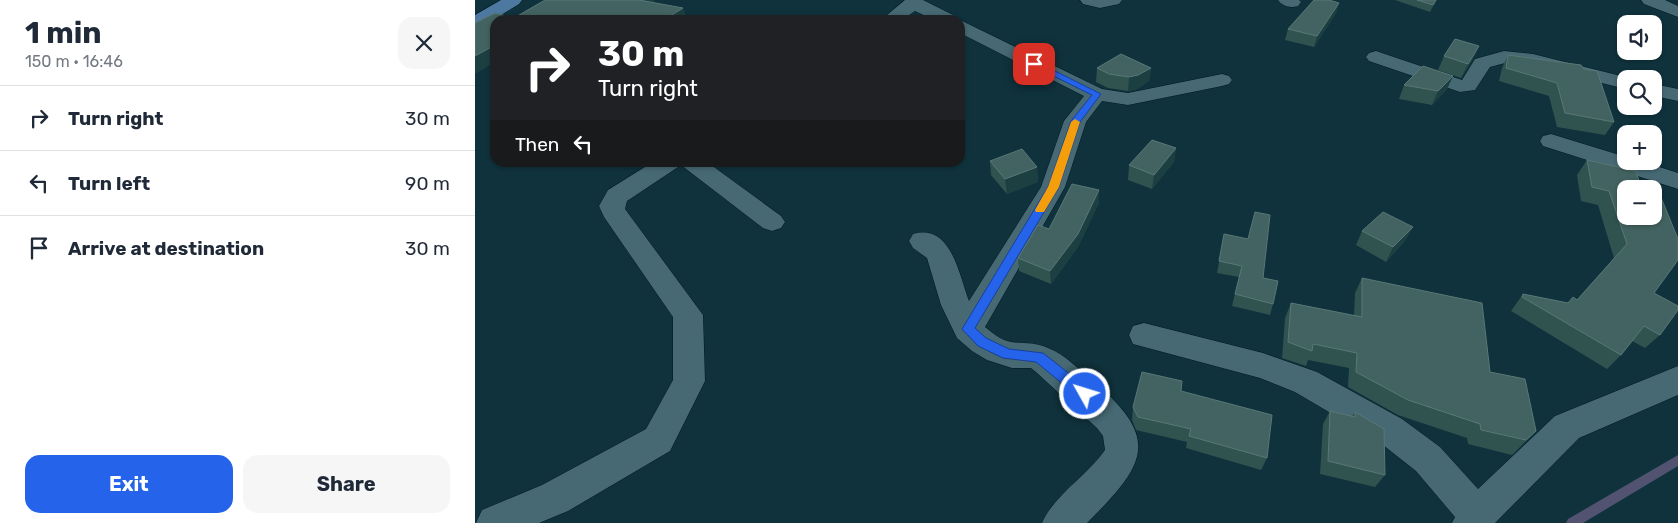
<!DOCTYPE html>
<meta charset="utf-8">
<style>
:root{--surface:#fff;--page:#f6f6f7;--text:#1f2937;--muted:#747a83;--line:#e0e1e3;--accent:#2563eb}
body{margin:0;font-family:Rubik,sans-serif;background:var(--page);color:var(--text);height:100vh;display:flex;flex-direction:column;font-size:19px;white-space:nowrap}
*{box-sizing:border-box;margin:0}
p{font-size:16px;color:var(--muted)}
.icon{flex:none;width:28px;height:28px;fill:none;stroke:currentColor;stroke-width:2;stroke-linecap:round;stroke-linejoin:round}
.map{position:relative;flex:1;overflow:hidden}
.details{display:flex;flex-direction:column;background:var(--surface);width:475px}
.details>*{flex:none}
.banner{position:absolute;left:15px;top:15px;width:475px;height:152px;border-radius:15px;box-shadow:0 1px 4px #0004;background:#202124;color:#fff;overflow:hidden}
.fabs{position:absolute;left:1142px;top:15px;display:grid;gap:10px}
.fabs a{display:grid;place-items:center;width:45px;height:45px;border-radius:10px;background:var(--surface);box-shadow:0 1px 4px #0004;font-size:25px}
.pin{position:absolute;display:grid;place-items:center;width:42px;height:42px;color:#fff;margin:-21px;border-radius:10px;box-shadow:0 2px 8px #0006}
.me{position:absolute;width:55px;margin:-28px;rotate:309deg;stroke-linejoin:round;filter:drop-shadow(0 0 4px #0008)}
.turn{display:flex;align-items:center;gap:18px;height:105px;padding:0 25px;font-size:22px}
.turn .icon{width:65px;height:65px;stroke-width:2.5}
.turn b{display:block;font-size:35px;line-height:42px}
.then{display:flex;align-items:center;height:48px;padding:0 25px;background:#0003;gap:10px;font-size:19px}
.round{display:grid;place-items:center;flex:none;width:52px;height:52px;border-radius:15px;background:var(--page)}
.overview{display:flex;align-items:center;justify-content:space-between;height:85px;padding:0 25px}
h1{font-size:30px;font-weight:700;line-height:38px}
.button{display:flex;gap:10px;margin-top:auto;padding:10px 25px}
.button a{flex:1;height:58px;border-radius:15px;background:var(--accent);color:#fff;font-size:20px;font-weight:700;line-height:58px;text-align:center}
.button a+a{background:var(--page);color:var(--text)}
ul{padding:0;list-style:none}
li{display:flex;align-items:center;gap:15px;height:65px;padding:0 25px;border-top:1px solid var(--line)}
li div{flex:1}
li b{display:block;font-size:19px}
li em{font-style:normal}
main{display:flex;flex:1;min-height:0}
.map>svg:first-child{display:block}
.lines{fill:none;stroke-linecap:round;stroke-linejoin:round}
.stream{fill:#515370;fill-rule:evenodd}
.minor-casing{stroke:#011920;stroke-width:1}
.major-casing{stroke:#011920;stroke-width:1}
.minor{fill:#466974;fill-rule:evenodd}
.major{fill:#4d79a0;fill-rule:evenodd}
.wall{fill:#305350}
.shaded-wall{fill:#1c3f41}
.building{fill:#426361;stroke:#597877;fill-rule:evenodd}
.route{fill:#2563eb;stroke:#184099}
.slow{fill:#f59e0b}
</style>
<main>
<section class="details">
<div class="overview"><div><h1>1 min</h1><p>150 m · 16:46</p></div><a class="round"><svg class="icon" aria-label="close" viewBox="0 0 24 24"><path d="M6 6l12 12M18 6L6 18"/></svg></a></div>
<ul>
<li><svg class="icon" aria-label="right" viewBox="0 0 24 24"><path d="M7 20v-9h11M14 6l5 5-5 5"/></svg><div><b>Turn right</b></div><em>30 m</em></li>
<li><svg class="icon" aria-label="left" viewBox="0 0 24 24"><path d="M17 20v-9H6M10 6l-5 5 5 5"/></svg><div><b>Turn left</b></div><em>90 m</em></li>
<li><svg class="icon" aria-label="arrive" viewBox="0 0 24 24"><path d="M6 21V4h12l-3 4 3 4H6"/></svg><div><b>Arrive at destination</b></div><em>30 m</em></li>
</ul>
<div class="button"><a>Exit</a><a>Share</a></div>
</section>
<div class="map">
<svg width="1203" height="523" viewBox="0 0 1203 523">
<rect width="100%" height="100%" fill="#0f323c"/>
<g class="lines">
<path class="stream" d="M1203 455V466L1108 523H1091L1093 519Z"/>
<defs>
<path id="minor" d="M430 0H448L480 16 483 20H459L440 11 427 20H406Z
M605 0H647L644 4 625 8 608 4Z
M803 0H824L826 2 823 6C816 8 808 7 803 0Z
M1166 0H1190L1203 6V17L1169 4Z
M485 20 627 89 653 93 747 74 754 76 757 80 754 84 747 86 653 105 627 101 611 122 590 187 510 327C517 333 526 340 536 342 549 344 560 342 573 348 590 354 605 371 619 382 688 440 669 466 612 523H567C579 495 612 476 630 450L628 436 622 428 561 372 556 368H537L512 360 497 351 482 338 466 305 452 258 438 248 434 241 438 234C477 223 484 276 494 301L566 187 589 121 609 96 485 33Z
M901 51 987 80 1000 59 1029 51 1058 54 1158 79H1151V89L1058 66 1030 63 1015 67 1000 90 985 92 894 61 891 57 894 53Z
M1179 84 1203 89V101L1179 96Z
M1076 134 1151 157V161H1166L1203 173V189L1068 146 1065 141 1068 136Z
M178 162H232L306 216 310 222 306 228 297 231 288 228 206 165 152 201 150 209 228 315 230 381 195 451 93 511 64 523H1L7 510 67 485 171 429 198 380V317L129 217 124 206 133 190Z
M669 323 788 353 842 372 927 419 965 447 1003 489 1080 416 1203 366V395L1104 438 1020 523H977L980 517 941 471 903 441 820 392 785 378 658 344 654 335 658 326Z"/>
<path id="major" d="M26 0H47L44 4 6 27 0 28V15Z"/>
</defs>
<use href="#minor" class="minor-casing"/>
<use href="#major" class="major-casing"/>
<use href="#minor" class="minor"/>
<use href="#major" class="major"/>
</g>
<path class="wall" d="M920 0H962L955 12Z
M864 3 861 13 839 47 810 40 813 29Z
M1004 46 998 59 986 78 963 70 969 56Z
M1033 55 1106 65 1139 122 1130 135 1082 127 1074 96 1024 81 1027 68Z
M622 68H676L674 81 662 89 653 91 633 88 621 82Z
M978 76 972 89 957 105 924 99 929 85Z
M701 148 699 162 677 189 653 180 654 165Z
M1112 160 1161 171 1185 335 1170 348 1157 341 1146 355 1132 369 1036 311 1048 294 1093 303 1102 300 1139 258 1123 205 1106 201 1102 175Z
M515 161 562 167 563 182 532 194 516 175Z
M624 203 603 247 576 284 544 271 543 258 574 229Z
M938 227 930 241 911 262 881 245 887 231Z
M749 234 788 278 798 304 795 315 757 306 764 277 742 273Z
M887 278 1015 372 1061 431 1037 455 993 444 992 438 923 415 873 387 874 368 833 360 831 366 807 358 810 318 816 303 879 316 880 293Z
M706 391 792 458 786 470 711 448 712 442 661 430 657 420 658 407Z
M855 411 877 416 880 412 910 475 900 487 845 474 848 424Z"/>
<path class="shaded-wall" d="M160 0H179L180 2 165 11Z
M961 0H962L955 12 958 5Z
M864 3 861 13 839 47 842 36Z
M208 8 213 20H189Z
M20 45V62L0 74V56Z
M1004 46 998 59 986 78 993 64Z
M676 68 674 81 662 89 653 91 654 77Z
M978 76 972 89 957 105 963 91Z
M701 148 699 162 677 189 679 175Z
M562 167 563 182 532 194 530 179Z
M624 190V203L603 247 576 284 575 271Z
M938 227 930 241 911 262 918 247Z"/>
<path class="building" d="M70 0H164L208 8 189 20H20V45L0 56V23L20 13 39 18Z
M839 0H854L864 3 842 36 813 29Z
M942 0H961L958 5Z
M980 39 1004 46 993 64 969 56Z
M646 54 676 68 663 75 654 77 634 74 622 68Z
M1033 55 1106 65 1109 69 1122 71 1139 122 1090 113 1082 83 1031 68Z
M948 66 978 76 963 91 929 85Z
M677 140 701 148 679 175 654 165Z
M547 149 562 167 530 179 515 161Z
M1112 160 1161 171 1164 181 1181 185 1203 239V260L1179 293 1203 306V310L1185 335 1169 326 1146 355 1047 297 1048 294 1093 303 1098 297 1102 300 1152 244 1134 191 1117 187ZM1151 189H1179V216H1151Z
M597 184 624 190 603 234 575 271 543 258 563 225 574 229Z
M780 212 795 215 788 278 803 281 798 304 760 294 767 266 744 261 749 234 773 239Z
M908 212 938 227 918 247 887 231Z
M887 278 1007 303 1015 372 1050 379 1061 431 1051 440 1006 430 1005 424 933 400 881 372 882 353 838 344 837 351 813 342 816 303 887 317Z
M667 372 707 381 706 391 797 415 792 458 714 436 716 429 663 417 658 407Z
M855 411 880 417V412L909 429 910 475 853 461Z"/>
<path class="route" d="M556 62H562L626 94 605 122 584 187 500 328 511 338 534 349 568 353 615 390 616 394 615 398 610 400 605 398 561 362 528 358 503 346 487 329 573 187 596 121 617 95 556 65Z"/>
<path class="slow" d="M600 119 605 122 584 187 569 212H561L560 210 573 187 596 122Z"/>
</svg>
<div class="fabs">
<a><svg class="icon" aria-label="sound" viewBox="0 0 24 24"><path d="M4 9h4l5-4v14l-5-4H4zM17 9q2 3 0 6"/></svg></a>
<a><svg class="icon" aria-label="search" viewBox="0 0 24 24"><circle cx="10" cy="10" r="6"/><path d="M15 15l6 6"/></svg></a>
<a>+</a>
<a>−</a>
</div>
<div class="pin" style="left:559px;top:64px;background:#d93025"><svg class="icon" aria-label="arrive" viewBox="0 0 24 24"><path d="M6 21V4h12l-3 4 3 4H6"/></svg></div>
<svg class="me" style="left:610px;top:394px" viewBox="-20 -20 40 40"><circle r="17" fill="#2563eb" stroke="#fff" stroke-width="3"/><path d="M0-11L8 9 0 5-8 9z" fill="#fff"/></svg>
<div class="banner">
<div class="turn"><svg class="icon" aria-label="right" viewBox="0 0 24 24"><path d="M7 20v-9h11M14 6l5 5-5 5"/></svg><div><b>30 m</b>Turn right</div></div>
<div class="then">Then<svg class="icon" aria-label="left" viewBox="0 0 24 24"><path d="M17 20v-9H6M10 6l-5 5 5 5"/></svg></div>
</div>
</div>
</main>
